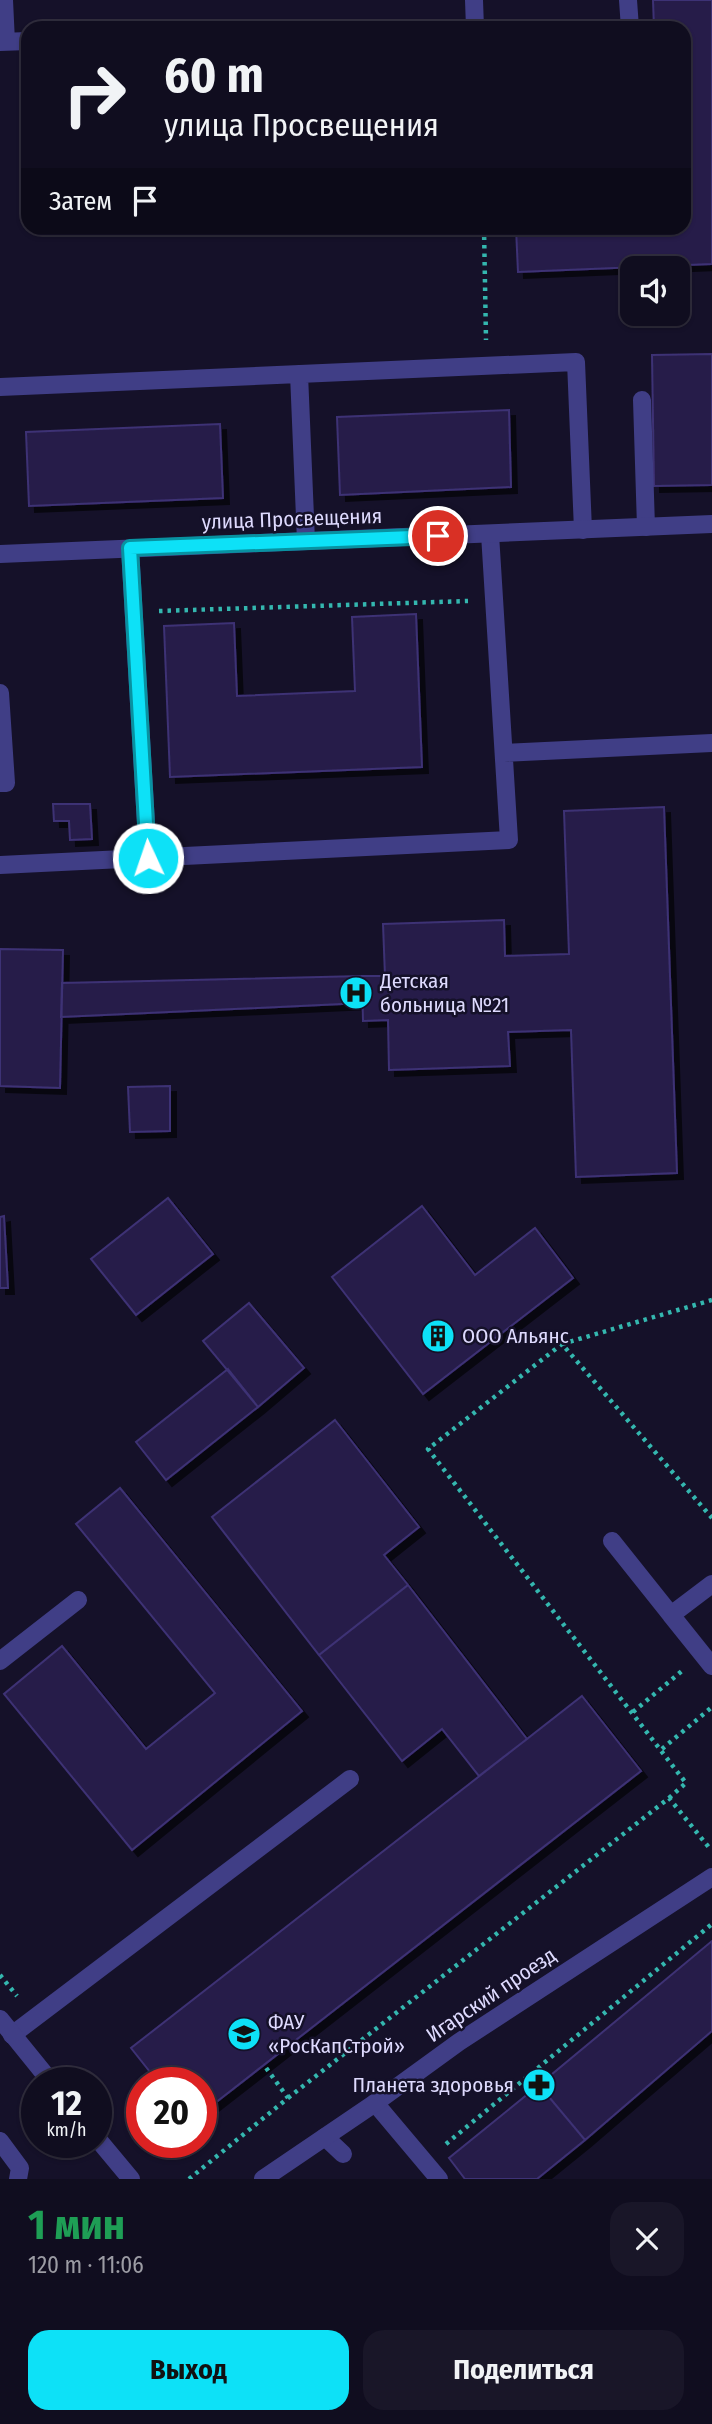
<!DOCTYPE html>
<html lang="ru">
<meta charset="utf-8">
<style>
:root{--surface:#100d1f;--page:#191628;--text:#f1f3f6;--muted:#9c9ca4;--line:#302d3d;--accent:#0de1f7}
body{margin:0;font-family:"Fira Sans Condensed",sans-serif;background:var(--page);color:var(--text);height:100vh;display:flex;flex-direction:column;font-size:26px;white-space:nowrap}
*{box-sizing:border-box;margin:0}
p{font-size:23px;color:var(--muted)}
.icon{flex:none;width:38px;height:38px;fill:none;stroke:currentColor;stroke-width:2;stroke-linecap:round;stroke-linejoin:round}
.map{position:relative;height:2179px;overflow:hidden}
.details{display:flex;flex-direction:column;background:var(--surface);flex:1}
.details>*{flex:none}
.banner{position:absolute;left:21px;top:21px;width:670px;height:214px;border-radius:21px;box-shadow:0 2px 5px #0004,0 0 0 2px var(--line);background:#100d1f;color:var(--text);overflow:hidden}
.tools{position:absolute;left:620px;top:256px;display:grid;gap:14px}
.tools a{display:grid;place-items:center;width:70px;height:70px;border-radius:14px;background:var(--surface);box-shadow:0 2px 5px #0004,0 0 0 2px var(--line);font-size:35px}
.speed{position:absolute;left:21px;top:2067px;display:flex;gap:14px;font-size:35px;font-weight:700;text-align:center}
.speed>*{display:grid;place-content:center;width:91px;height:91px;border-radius:50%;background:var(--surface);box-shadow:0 2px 5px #0004,0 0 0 2px var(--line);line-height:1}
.speed small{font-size:18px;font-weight:400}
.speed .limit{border:10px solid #d22;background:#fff;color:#111}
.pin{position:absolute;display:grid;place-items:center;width:60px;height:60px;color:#fff;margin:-30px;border:4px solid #fff;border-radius:50%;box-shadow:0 2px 7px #0007}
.me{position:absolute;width:77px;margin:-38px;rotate:357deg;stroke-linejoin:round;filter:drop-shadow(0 0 5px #0008)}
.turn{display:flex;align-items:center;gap:24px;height:147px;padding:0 28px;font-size:32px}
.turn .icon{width:91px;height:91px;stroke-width:2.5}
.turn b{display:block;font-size:49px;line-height:60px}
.then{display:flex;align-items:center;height:66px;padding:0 28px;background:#0003;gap:14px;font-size:26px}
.round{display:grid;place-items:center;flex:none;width:74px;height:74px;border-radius:21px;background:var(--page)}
.head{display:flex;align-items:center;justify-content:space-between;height:119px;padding:0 28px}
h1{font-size:42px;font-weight:700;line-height:52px;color:#1e9e55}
.action{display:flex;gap:14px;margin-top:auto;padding:14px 28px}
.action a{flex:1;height:80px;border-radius:21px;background:var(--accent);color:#111;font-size:28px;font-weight:700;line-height:80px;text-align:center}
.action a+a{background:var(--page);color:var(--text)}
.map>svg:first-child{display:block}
.building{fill:#261e49;stroke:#3e3174;stroke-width:2;filter:url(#shadow)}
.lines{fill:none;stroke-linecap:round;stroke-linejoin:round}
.path{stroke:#34b7af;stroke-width:4.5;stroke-dasharray:3.5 5;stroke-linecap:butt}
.service{stroke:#403e86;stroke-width:18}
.minor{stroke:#403e86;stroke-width:18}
.route-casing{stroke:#0892a1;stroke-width:18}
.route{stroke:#0de1f7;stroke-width:12}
.labels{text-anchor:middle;stroke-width:5;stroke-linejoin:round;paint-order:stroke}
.street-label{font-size:21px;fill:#dedafe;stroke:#151129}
.poi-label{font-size:21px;fill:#dedafe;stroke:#151129;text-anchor:start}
</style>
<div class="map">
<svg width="712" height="2179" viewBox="0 0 712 2179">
<defs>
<filter id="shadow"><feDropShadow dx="6" dy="6" stdDeviation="0" flood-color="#0009"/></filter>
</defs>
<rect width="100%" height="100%" fill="#151129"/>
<path class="building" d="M653 0H712V264L518 272 516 228H684V28H654Z
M712 354V485L654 486 652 355Z
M509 410 511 487 340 495 337 417Z
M220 424 223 498 29 506 26 432Z
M416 614 422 767 170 777 164 626 234 623 237 696 355 691 352 617Z
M53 804H90L92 839 70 840 69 821H54Z
M664 807 677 1173 576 1177 571 1030 508 1032 510 1066 389 1070 388 1020 363 1021 362 976H385L383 924 504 920 505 956 569 954 564 811Z
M0 949 63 950 60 1088 0 1086Z
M362 976 363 1003 61 1017 62 983Z
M170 1086V1131L130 1132 128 1087Z
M168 1198 213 1254 136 1315 91 1259Z
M422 1206 475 1275 535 1228 573 1278 423 1394 332 1277Z
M4 1216 8 1288H0V1217Z
M249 1303 304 1368 258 1407 203 1341Z
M228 1369 258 1407 166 1480 136 1442Z
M335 1420 419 1527 384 1555 408 1585 319 1655 212 1517Z
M120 1488 302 1711 132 1850 4 1694 62 1646 146 1749 215 1693 76 1524Z
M408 1585 527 1739 479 1776 442 1729 402 1761 319 1655Z
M582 1696 641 1771 201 2114V2082H158L131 2048Z
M712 1941V2031L585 2140 539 2085Z
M539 2085 585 2140 537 2179H465L449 2158Z"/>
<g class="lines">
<path class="path" d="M484 228 486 340
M159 611 468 601
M562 1344 712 1300
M633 1712 683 1670
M662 1749 712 1707
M669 1798 686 1783 428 1449 562 1344 712 1518
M0 1975 17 1996
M78 2074 85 2082
M96 2097 109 2113
M288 2098 669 1798 711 1850
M446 2144 712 1924
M189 2179 288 2098 264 2065"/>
<path class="service" d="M4 0 6 42
M474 0 475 28
M628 0 630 28
M0 42 28 41
M299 374 306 541
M0 387 576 362 583 530
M642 400 646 527
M130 549 148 858
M0 693 6 783H0
M504 753 712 743
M0 865 509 840 490 534
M612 1541 671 1615
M712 1584 671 1615 712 1666
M0 1661 78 1600
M12 2035 350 1779
M375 2103 439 2179
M325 2137 343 2154
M0 2141 20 2168 18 2179"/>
<path class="minor" d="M0 554 712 524
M0 2019 51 2082
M96 2137 131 2179
M263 2179 375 2103 459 2042 712 1877"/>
</g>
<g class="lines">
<defs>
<path id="route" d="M148 858 130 548 438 536"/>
</defs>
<use href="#route" class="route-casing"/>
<use href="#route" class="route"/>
</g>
<defs>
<symbol id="hospital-disc" viewBox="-11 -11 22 22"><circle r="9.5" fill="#0de1f7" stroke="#151129"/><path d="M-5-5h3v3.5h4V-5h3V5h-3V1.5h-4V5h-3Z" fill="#111"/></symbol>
<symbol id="building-disc" viewBox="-11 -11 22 22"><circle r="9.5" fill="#0de1f7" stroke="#151129"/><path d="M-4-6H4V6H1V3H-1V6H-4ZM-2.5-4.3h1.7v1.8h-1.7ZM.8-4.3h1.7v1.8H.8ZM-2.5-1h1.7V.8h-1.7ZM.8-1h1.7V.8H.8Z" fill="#111"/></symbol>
<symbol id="university-disc" viewBox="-11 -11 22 22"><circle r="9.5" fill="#0de1f7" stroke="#151129"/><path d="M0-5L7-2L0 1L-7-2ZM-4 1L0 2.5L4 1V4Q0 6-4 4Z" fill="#111"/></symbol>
<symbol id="pharmacy-disc" viewBox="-11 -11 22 22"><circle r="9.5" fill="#0de1f7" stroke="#151129"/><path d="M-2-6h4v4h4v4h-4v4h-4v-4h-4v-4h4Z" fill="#111"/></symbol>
</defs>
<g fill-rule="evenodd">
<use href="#hospital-disc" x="337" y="974" width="38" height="38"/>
<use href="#building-disc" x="419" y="1317" width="38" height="38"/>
<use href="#university-disc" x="225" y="2015" width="38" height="38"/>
<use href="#pharmacy-disc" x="520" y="2066" width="38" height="38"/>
</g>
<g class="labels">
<g class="street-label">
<text transform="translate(292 519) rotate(-2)" y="7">улица Просвещения</text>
<text transform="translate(491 1995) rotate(-34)" y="7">Игарский проезд</text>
</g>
<g class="poi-label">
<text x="380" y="988">Детская<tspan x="380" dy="24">больница №21</tspan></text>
<text x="462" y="1343">ООО Альянс</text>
<text x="268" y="2029">ФАУ<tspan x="268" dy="24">«РосКапСтрой»</tspan></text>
<text x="514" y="2092" text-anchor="end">Планета здоровья</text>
</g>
</g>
</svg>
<div class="tools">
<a><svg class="icon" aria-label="sound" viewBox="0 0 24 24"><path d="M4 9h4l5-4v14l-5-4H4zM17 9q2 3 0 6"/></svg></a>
</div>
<div class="speed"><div>12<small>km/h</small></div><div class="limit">20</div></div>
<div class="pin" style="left:438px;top:536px;background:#d93025"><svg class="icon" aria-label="arrive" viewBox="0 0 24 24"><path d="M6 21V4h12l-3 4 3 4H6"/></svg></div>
<svg class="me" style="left:148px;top:858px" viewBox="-20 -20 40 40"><circle r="17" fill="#0de1f7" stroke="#fff" stroke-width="3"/><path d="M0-11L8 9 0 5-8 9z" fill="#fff"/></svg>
<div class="banner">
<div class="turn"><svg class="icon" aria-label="right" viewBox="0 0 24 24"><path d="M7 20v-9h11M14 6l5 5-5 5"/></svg><div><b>60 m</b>улица Просвещения</div></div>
<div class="then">Затем<svg class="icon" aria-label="arrive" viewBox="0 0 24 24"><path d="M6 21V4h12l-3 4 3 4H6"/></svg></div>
</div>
</div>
<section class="details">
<div class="head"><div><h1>1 мин</h1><p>120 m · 11:06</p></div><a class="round"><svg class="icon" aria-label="close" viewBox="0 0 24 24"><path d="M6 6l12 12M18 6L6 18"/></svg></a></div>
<div class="action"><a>Выход</a><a>Поделиться</a></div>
</section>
